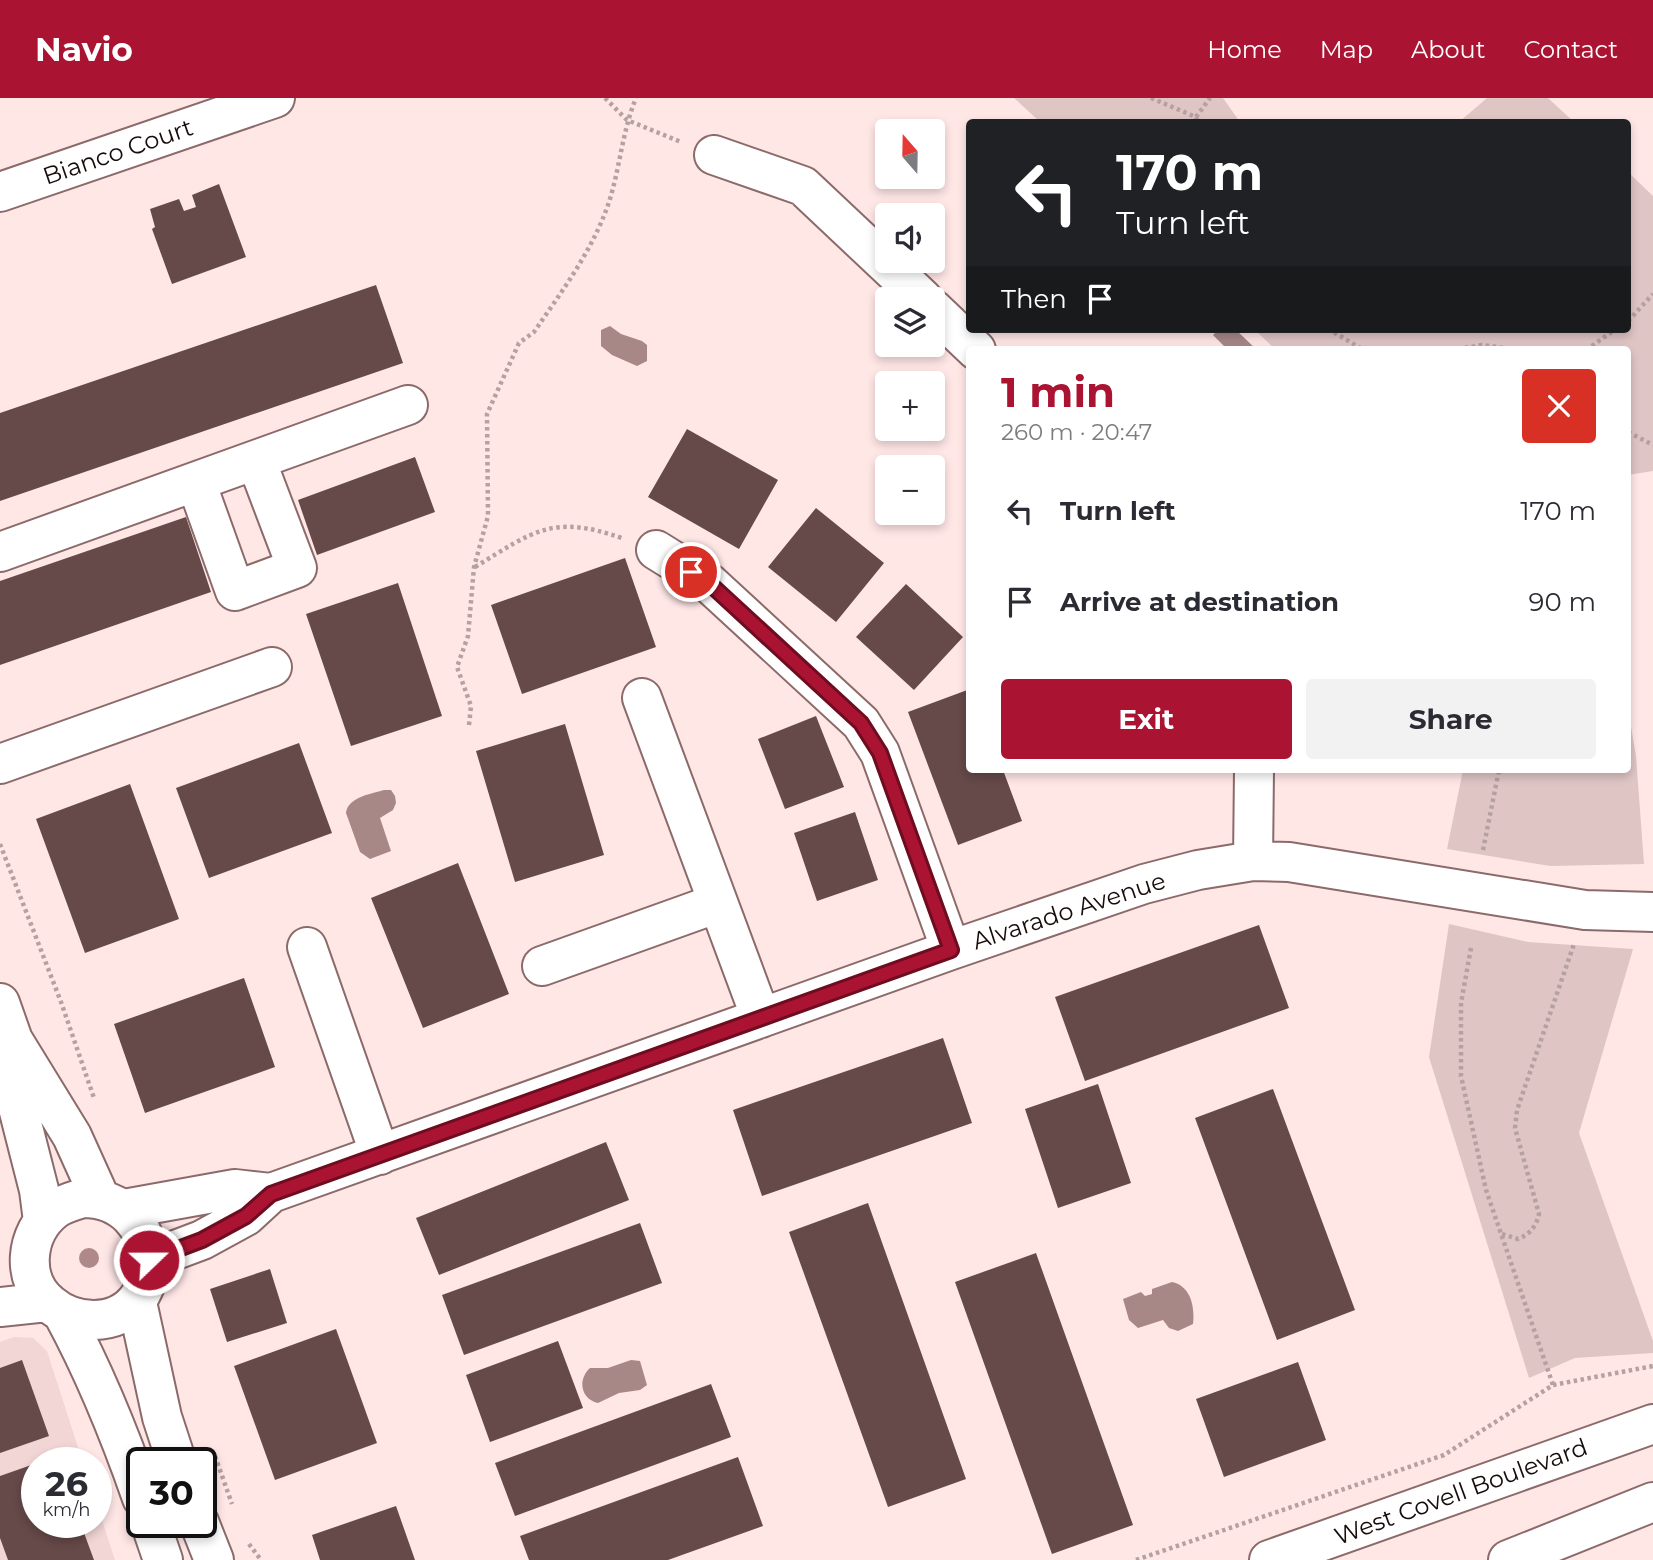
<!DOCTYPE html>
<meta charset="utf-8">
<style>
:root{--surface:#fff;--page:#f2f2f3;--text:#2b2b33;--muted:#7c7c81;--accent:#aa1331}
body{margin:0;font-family:Montserrat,sans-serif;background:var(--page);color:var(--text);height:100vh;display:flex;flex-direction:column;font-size:26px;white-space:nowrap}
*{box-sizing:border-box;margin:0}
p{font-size:23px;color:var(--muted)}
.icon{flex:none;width:38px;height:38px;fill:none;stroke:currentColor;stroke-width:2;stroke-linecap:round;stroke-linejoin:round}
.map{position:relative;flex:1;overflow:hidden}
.sheet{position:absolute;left:966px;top:248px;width:665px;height:427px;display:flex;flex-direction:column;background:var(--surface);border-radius:7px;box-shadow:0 4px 10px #0003}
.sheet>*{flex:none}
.banner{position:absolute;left:966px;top:21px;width:665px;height:214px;border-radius:7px;box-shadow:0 4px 10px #0003;background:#202124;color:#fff;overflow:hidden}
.needle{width:46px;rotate:340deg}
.buttons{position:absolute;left:875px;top:21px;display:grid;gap:14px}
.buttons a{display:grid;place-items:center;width:70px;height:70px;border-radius:7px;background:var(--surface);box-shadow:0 4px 10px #0003;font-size:35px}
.speed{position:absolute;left:21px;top:1349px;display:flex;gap:14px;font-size:35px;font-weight:700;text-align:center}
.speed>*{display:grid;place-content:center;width:91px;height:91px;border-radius:50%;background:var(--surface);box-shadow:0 4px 10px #0003;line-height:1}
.speed small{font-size:18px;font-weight:400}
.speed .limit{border:4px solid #111;border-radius:10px;background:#fff;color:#111}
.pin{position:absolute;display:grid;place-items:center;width:60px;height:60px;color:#fff;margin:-30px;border:4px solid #fff;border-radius:50%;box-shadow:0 2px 7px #0007}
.me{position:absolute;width:77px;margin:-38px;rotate:68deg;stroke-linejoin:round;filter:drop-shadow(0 0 5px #0008)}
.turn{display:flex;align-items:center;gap:24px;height:147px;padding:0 35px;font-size:32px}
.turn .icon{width:91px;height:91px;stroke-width:2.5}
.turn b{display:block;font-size:49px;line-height:60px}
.then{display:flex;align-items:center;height:66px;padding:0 35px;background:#0003;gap:14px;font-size:26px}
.round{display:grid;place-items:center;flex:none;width:74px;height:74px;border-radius:7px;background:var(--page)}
.headline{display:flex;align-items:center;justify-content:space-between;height:119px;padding:0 35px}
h1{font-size:42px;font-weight:700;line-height:52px;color:var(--accent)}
.button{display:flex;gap:14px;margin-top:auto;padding:14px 35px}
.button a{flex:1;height:80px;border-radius:7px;background:var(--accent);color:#fff;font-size:28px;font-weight:700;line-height:80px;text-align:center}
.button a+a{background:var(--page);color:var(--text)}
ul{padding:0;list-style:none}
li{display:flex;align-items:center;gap:21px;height:91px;padding:0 35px}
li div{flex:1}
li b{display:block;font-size:26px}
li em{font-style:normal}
header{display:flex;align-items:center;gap:42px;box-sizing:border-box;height:98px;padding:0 35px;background:var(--accent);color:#fff}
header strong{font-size:33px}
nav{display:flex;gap:38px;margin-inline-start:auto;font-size:24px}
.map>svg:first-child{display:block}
.built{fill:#f2d6d5}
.green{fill:#e0c5c5}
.water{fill:#a88787}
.building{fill:#664949}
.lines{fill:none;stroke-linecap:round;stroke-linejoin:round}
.minor-casing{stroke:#8c6a6a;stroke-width:42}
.major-casing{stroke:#8c6a6a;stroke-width:42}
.path{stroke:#b5a1a1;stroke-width:4.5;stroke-dasharray:3.5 3.5;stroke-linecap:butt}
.minor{stroke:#fff;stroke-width:38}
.major{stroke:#fff;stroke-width:38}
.tree{fill:#af8989}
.route-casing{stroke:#6e0c20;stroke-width:18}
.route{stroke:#aa1331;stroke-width:12}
.labels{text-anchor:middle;stroke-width:7;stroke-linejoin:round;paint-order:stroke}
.street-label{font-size:24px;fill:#170b0b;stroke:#fff}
</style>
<header>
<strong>Navio</strong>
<nav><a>Home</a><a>Map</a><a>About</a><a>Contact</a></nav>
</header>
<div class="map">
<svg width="1653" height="1462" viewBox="0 0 1653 1462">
<rect width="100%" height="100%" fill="#ffe7e6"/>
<path class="built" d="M14 1239 33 1240 47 1253 83 1365H37V1424H96V1404L115 1462H0V1244Z"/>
<path class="green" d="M1014 0H1223L1240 24H1040Z
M1487 0H1548L1574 24H1459Z
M1628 74 1653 98V373L1628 377V252H1276L1254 231H1628Z
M1628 611 1636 658 1644 766 1550 768 1447 751 1463 672H1628Z
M1449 826 1528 844 1633 851 1579 1035 1653 1243V1255L1575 1260 1529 1280 1429 959Z"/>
<path class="water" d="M610 228 621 236 642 243 647 247V263L637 268 612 257 601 248V232Z
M1219 231H1235L1257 252H1228L1213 237Z
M384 692H391L395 698 396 705 393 712 380 720 391 753 370 761 360 754 346 715C348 699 371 696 384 692Z
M1172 1184C1191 1188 1195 1209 1193 1226L1178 1233 1169 1230 1163 1222 1138 1230 1129 1222 1123 1201 1141 1194 1145 1198 1152 1196V1191Z
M631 1262 640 1263 647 1287 640 1292 619 1295 598 1305C581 1301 577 1282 590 1270H608Z"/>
<path class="building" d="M219 86 246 159 172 186 152 131 155 129 150 111 179 101 184 113 196 109 192 97Z
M376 187 403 265 0 403V315Z
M687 331 778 382 739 451 648 399Z
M415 359 435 414 317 457 298 402Z
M816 410 884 465 836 524 768 469Z
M186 419 211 494 0 567V483Z
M625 460 656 549 522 596 491 507Z
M398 485 442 618 351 648 306 516Z
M906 486 963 539 914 592 856 539Z
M970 591V672H1003L1022 723 958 747 908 614Z
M816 618 844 689 785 711 758 641Z
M565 626 604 757 515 784 476 653Z
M299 645 332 735 209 780 176 690Z
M130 686 179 821 85 855 36 721Z
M855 714 878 782 817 803 794 735Z
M458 765 509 896 423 930 371 800Z
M1259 827 1289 910 1085 983 1055 899Z
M244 880 275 969 145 1015 114 926Z
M943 940 972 1025 762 1098 733 1012Z
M1098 986 1131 1085 1058 1110 1025 1011Z
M1273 991 1355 1212 1277 1242 1195 1020Z
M606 1044 629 1102 439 1177 416 1120Z
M868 1105 966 1381 888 1409 789 1134Z
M640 1125 662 1185 464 1257 442 1197Z
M1036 1155 1133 1427 1052 1456 955 1184Z
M270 1171 287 1225 227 1244 210 1191Z
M336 1231 377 1345 275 1382 234 1268Z
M558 1243 583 1310 490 1344 466 1277Z
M22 1262 49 1338 0 1355V1270Z
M1298 1264 1326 1342 1224 1379 1196 1301Z
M711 1286 731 1339 515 1418 495 1365Z
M56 1358 59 1365H37Z
M738 1359 763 1428 668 1462H529L520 1438Z
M37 1365V1424H80L94 1462H8L0 1440V1378Z
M396 1408 415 1462H320L312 1437Z"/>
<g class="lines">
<defs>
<path id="minor" d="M714 57 803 88 923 201
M0 94 275 0
M933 211 976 252
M196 384 235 493 297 470 256 362
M656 452 709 485 861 625 880 655 951 852
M0 454 408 307
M642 600 761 920
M0 666 272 569
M1253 763 1254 672
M307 849 380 1057
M542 868 718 805
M0 905 13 942 72 1038 100 1100
M13 944 15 998 39 1092 43 1123
M83 1100C166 1100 171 1221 94 1222 77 1222 63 1217 50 1206 20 1182 25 1135 54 1112 62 1106 73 1103 83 1100Z
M124 1111 235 1091 271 1095
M149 1162 202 1142 246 1118 271 1095 951 852 1144 786 1198 772 1253 763 1289 764 1585 812 1653 814
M137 1204 162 1319 177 1365
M0 1209 47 1204
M63 1216C95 1275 120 1337 142 1400
M150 1424 163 1462
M199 1424 214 1462"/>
<path id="major" d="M1269 1462 1653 1326
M1508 1462 1653 1404"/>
</defs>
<use href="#minor" class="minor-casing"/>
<use href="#major" class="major-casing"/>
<path class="path" d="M605 0 627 22 681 44
M1151 0 1196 19 1198 24
M1196 19 1210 0
M1628 223 1653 196
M1328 231 1364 252
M1451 252 1482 247 1520 252
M1586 252 1616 231
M1628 334 1653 347
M475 469C534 433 552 416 622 440
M469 627 471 608 457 569 468 538 474 469 488 418 487 316 519 245 534 234C562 193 593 152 609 104 620 70 622 34 636 0
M0 746 61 904 94 1000
M1483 752 1499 672
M1471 850 1461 905V978L1486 1092 1553 1287
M1502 1136 1518 1141C1530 1136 1536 1129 1539 1116L1515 1030 1517 1012 1574 846
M215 1358 232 1406
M249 1446 261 1462
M1136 1462 1444 1357 1553 1287 1653 1268"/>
<use href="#minor" class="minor"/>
<use href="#major" class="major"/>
</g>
<circle class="tree" cx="89" cy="1160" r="10"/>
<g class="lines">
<defs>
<path id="route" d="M149 1162 202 1142 246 1118 271 1096 951 852 880 655 861 625 709 485 691 474"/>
</defs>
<use href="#route" class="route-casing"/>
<use href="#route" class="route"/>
</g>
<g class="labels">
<g class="street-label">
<text transform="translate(118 54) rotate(-19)" y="8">Bianco Court</text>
<text transform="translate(1069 813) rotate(-18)" y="8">Alvarado Avenue</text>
<text transform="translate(1461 1394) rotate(-20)" y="8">West Covell Boulevard</text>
</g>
</g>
</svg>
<div class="buttons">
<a><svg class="needle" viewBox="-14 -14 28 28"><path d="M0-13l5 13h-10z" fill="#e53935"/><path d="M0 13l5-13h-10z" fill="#7c7c81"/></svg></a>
<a><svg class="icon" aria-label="sound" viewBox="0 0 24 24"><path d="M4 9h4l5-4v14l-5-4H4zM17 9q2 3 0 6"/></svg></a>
<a><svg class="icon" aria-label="layers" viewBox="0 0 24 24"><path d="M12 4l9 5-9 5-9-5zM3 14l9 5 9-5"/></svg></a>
<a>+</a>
<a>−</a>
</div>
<div class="speed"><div>26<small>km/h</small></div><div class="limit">30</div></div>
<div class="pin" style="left:691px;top:474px;background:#d93025"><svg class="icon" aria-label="arrive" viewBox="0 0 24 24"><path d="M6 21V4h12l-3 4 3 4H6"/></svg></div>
<svg class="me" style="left:149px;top:1162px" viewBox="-20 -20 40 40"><circle r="17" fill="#aa1331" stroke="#fff" stroke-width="3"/><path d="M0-11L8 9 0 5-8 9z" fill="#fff"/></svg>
<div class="banner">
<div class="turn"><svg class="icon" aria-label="left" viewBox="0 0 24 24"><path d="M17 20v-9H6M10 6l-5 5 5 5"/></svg><div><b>170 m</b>Turn left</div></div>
<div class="then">Then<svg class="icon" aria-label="arrive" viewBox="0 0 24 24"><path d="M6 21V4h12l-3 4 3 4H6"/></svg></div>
</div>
<section class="sheet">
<div class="headline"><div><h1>1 min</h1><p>260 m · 20:47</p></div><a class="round" style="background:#d93025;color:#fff"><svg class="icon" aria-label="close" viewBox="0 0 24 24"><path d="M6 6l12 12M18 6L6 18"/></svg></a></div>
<ul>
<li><svg class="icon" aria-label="left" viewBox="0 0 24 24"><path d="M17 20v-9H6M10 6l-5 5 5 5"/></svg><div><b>Turn left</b></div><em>170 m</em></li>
<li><svg class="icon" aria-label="arrive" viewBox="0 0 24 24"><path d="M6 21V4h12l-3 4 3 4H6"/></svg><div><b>Arrive at destination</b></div><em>90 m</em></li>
</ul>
<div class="button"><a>Exit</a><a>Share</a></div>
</section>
</div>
